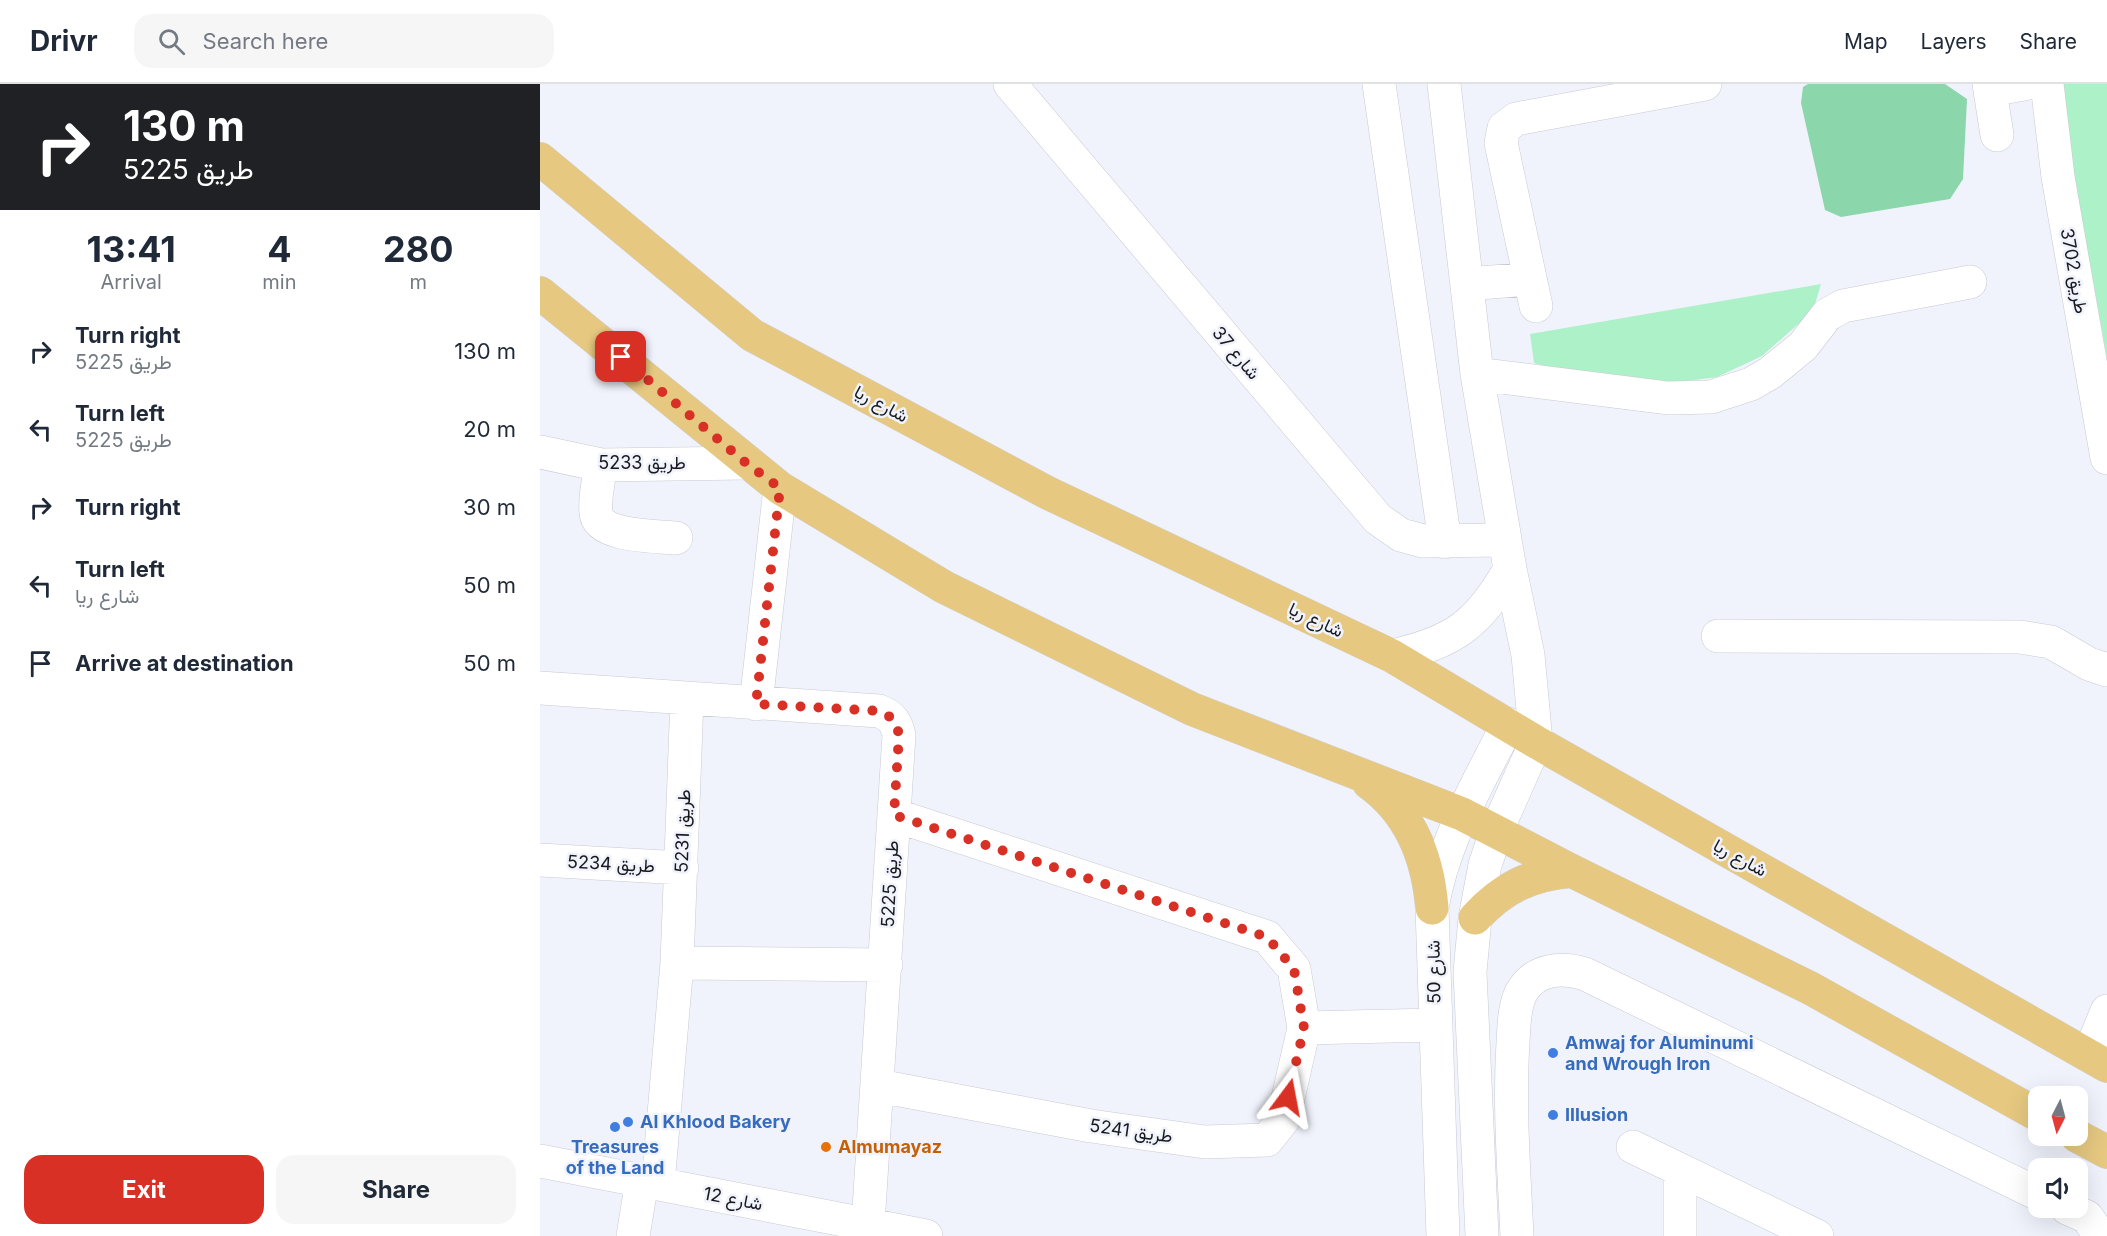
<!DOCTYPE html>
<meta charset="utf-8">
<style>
:root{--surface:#fff;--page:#f6f6f7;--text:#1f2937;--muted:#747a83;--line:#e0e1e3;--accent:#d93025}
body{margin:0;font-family:Inter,Vazirmatn,sans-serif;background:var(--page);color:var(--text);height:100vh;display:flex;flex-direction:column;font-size:22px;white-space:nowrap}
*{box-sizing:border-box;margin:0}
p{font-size:20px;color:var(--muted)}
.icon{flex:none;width:33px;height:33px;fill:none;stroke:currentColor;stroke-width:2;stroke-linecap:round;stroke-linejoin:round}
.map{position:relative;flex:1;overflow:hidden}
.side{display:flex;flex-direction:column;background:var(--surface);width:540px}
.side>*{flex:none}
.banner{background:#202124;color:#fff;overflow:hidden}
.needle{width:39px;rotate:186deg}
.fabs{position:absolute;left:1488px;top:1002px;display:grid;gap:12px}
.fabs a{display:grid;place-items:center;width:60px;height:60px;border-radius:12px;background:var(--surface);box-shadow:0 6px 24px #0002;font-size:30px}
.pin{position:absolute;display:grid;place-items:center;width:51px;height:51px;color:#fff;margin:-26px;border-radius:12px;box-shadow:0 3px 9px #0006}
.me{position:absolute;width:66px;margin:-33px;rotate:13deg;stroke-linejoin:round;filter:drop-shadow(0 0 4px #0008)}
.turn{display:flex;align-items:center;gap:21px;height:126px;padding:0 24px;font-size:27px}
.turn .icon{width:78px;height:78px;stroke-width:2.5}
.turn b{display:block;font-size:42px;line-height:51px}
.eta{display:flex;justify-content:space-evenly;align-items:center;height:102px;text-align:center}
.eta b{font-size:36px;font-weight:700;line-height:42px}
.primary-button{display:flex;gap:12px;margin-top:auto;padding:12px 24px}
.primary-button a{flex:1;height:69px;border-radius:18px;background:var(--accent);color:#fff;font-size:24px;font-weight:700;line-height:69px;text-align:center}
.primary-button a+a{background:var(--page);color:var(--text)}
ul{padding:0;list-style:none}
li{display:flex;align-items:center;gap:18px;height:78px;padding:0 24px}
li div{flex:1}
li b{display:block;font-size:22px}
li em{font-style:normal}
header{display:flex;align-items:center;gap:36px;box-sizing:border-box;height:84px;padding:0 30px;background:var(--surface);border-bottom:2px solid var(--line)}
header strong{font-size:28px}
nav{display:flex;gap:33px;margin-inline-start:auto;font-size:21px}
.search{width:420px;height:54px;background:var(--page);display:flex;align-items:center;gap:15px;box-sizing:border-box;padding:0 21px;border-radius:18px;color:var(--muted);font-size:22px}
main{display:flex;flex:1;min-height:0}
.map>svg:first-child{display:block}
.green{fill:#adf1c8}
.forest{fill:#8bd7ab}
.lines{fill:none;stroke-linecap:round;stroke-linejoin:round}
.minor-casing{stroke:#c8cad3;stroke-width:34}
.major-casing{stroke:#d1d1d2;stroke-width:34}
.minor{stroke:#fff;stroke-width:33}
.major{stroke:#e6c881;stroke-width:33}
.route{stroke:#d93025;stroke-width:10;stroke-dasharray:0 18}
.shop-dot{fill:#3f7fe0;stroke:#f0f3fc;stroke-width:2}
.food-dot{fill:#e8710a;stroke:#f0f3fc;stroke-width:2}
.labels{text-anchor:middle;stroke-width:5;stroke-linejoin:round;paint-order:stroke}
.street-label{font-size:18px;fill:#18191c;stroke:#f0f3fc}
.shop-label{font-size:18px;font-weight:bold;fill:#366cbe;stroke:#f0f3fc;text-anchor:start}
.food-label{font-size:18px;font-weight:bold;fill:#c56008;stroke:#f0f3fc;text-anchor:start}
</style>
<header>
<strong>Drivr</strong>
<div class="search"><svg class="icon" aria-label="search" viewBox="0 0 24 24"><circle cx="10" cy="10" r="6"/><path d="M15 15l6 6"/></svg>Search here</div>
<nav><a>Map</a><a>Layers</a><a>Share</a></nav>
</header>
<main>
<section class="side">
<div class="banner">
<div class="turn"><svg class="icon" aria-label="right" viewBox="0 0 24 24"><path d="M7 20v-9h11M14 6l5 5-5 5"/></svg><div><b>130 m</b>طريق 5225</div></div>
</div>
<div class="eta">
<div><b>13:41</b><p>Arrival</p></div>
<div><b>4</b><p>min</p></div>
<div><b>280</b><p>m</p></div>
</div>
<ul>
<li><svg class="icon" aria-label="right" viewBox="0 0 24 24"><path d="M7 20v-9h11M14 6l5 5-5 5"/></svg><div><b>Turn right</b><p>طريق 5225</p></div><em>130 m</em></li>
<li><svg class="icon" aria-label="left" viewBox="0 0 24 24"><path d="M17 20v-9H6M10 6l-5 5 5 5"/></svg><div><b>Turn left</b><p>طريق 5225</p></div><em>20 m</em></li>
<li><svg class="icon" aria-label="right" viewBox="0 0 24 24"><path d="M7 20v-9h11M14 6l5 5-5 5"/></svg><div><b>Turn right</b></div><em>30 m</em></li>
<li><svg class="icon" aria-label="left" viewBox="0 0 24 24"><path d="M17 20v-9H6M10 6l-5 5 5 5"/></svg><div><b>Turn left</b><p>شارع ريا</p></div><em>50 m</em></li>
<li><svg class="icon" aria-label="arrive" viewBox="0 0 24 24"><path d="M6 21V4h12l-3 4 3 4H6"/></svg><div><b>Arrive at destination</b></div><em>50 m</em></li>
</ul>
<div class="primary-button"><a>Exit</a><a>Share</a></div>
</section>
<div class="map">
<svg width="1567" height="1152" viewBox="0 0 1567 1152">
<rect width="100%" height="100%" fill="#f0f3fc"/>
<path class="green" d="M1517 0H1567V274Z
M1281 200 1273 227 1222 272 1177 293 1125 300 1030 289 994 279 990 250Z"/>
<path class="forest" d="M1268 0H1405L1427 15 1423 95 1410 115 1301 133 1285 126 1261 19 1263 3Z"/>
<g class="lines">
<defs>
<path id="minor" d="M470 0 838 435 861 451 883 457 965 456
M839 0 905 458
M904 0 937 290 970 485 988 571 996 658 956 748 945 781 935 834 930 888 942 1152
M1449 0 1457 51
M1507 0 1518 93 1567 374
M1450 6 1484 0
M927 200 990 195
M996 222 961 59 964 44 976 35 1165 0
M937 290 1128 314 1171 313 1211 300 1230 289 1263 262 1287 231 1303 222 1430 198
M0 368 61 381 206 379
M61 381C59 396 54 414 56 429 58 453 117 452 136 454
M1178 552 1480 553 1511 558 1549 580 1567 586
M852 572C914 558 938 541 970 485
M0 604 339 627C352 632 356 638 359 651L328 1141
M216 620 240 404
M0 776 142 784
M137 879 346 881
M764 944 895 941
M1549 971 1567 927
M339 1002 551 1042 665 1058 727 1056 743 1036 764 944 754 885 727 853 354 731
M1093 1063 1277 1152
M0 1077 386 1152
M118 1100 137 879 147 615
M1527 1124 1547 1133 1560 1152
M93 1152 102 1097
M903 1152 892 824C903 757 938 700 968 640
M977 1152C974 1087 969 1023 973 959 974 942 974 924 981 909 995 884 1022 883 1045 890L1498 1110
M1140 1152V1086"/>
<path id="major" d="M0 75 212 251 508 409 852 572 996 658 1567 982
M0 209 240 404 404 503 652 625 922 730 1032 787 1270 904 1498 1031
M829 699C871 729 888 774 892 824
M935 834C962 804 991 790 1032 787
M1537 1052 1567 1068"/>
</defs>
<use href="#minor" class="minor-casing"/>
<use href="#major" class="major-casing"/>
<use href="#minor" class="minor"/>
<use href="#major" class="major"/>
</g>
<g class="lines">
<path class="route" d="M81 273 206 379 240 404 216 620 339 627C352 632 356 638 359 651L354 731 727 853 754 885 764 944 748 1013"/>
</g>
<g class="shop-dot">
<circle cx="1013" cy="969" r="6"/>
<circle cx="1013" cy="1031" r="6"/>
<circle cx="88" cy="1038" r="6"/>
<circle cx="75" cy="1043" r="6"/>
</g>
<circle class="food-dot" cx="286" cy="1063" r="6"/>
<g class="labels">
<g class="street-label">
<text transform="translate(1534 187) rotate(80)" y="6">طريق 3702</text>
<text transform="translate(696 269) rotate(50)" y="6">شارع 37</text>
<text transform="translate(341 320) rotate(28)" y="6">شارع ريا</text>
<text x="102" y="385">طريق 5233</text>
<text transform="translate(776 536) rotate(25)" y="6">شارع ريا</text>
<text transform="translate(143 747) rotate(-88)" y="6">طريق 5231</text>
<text transform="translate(1200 774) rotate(29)" y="6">شارع ريا</text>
<text transform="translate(71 780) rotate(3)" y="6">طريق 5234</text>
<text transform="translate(350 800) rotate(-87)" y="6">طريق 5225</text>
<text transform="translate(894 888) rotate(-91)" y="6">شارع 50</text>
<text transform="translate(591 1047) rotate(8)" y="6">طريق 5241</text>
<text transform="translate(193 1115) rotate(11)" y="6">شارع 12</text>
</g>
<g class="shop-label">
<text x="1025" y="965">Amwaj for Aluminumi<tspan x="1025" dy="21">and Wrough Iron</tspan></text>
<text x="1025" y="1037">Illusion</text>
<text x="100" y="1044">Al Khlood Bakery</text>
<text x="75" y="1069" text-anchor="middle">Treasures<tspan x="75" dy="21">of the Land</tspan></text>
</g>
<g class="food-label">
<text x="298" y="1069">Almumayaz</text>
</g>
</g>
</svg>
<div class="fabs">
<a><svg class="needle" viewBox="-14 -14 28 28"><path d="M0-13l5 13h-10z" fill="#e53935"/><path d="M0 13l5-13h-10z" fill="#747a83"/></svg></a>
<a><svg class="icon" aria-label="sound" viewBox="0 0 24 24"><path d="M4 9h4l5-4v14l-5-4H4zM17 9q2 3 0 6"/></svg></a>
</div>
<div class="pin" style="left:81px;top:273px;background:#d93025"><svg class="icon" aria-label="arrive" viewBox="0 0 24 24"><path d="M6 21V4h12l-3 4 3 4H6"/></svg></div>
<svg class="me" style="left:748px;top:1013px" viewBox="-20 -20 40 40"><path d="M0-17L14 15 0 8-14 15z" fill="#d93025" stroke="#fff" stroke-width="4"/></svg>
</div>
</main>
